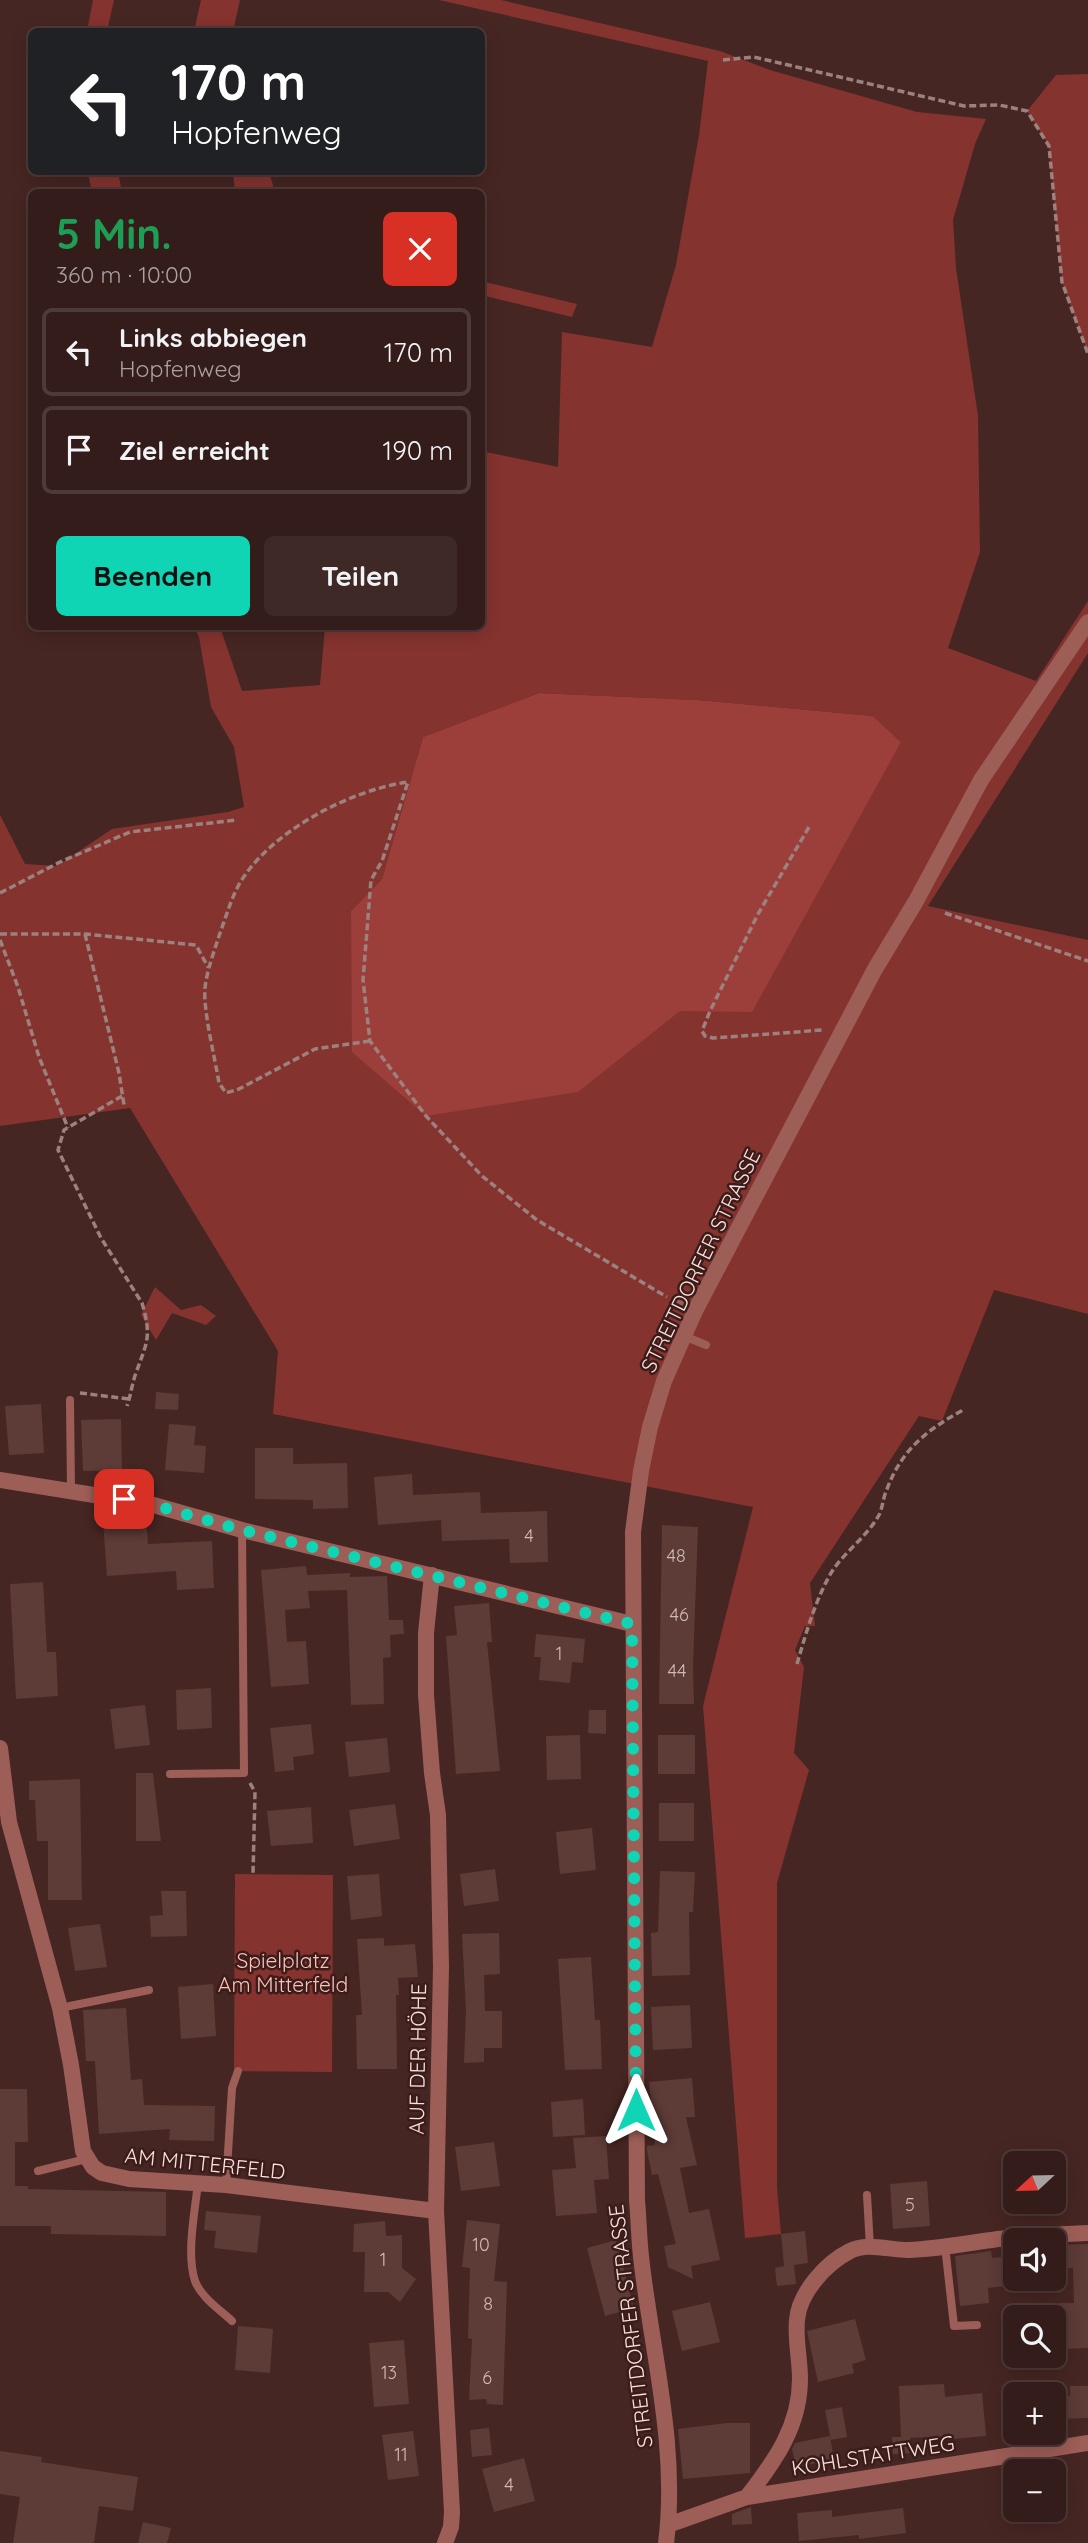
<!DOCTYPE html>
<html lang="de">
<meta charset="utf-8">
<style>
:root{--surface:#341c1a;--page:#3f2927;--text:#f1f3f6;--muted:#a9a1a2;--line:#4e3a39;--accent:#10d5b4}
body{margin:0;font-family:Quicksand,sans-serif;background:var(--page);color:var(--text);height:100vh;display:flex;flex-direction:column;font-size:26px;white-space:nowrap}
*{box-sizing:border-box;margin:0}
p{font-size:23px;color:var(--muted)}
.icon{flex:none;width:38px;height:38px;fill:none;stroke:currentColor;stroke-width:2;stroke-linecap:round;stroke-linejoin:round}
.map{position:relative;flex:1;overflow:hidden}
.side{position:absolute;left:28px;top:189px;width:457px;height:441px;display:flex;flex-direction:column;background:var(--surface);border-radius:10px;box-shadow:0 4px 18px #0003,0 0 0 2px var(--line)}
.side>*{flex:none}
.guide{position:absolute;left:28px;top:28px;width:457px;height:147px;border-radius:10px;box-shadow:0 4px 18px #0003,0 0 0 2px var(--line);background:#202124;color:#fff;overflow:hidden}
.needle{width:46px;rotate:248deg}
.fabs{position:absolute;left:1003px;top:2151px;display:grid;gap:14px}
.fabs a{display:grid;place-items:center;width:63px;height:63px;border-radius:10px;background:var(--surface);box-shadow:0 4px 18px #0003,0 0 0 2px var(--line);font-size:35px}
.pin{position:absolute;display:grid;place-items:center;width:60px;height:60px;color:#fff;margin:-30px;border-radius:14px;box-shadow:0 4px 10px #0006}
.me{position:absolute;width:77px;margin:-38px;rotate:0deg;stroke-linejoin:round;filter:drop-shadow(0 0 5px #0008)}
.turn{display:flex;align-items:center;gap:24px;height:147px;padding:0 28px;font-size:32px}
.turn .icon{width:91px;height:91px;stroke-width:2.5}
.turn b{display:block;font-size:49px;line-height:60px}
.round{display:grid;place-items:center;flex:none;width:74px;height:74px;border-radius:10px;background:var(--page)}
.head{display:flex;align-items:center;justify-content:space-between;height:119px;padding:0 28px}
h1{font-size:42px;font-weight:800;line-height:52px;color:#1e9e55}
.primary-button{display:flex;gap:14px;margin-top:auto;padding:14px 28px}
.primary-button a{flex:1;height:80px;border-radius:10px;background:var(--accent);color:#111;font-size:28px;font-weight:800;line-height:80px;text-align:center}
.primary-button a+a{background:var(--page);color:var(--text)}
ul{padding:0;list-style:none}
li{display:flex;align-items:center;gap:21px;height:88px;margin:0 14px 10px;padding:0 14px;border:4px solid var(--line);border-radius:10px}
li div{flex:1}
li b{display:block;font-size:26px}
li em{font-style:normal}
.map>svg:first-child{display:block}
.green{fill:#85332f;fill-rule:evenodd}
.forest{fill:#9c3e39}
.building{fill:#5d3b37}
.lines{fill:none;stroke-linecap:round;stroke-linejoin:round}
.path{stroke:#9d817e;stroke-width:3.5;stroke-dasharray:7 3.5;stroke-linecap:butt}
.lane{stroke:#9d5e57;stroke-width:8}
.street{stroke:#9d5e57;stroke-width:16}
.route{stroke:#10d5b4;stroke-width:12;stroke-dasharray:0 21.6}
.labels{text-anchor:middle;stroke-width:5;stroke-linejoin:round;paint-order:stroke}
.number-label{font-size:18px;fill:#d0b8b4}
.street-label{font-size:21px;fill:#f7e1de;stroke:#3b1c19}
.park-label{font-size:21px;fill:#f8c2bb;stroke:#3b1c19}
</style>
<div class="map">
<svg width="1088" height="2543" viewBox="0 0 1088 2543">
<rect width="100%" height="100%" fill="#462623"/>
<path class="green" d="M93 0H114L107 31H87Z
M201 0H240L233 31H194Z
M439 0H501L720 51 770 70 917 112 986 119 975 144 953 220 956 268 978 416 980 552 948 648 1036 681 1088 601V653L928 906 1088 940V1314L994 1290 942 1421 919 1416 810 1583 815 1626H805L795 1650 804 1667 794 1753 809 1770 777 1883V2188L781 2234 745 2238 703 1706 753 1507 273 1414 278 1351 130 1108 0 1126V815L25 864 57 866 112 829 228 812 244 807 234 747 211 707 199 637 194 627H220L242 691 320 685 325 627 481 626V451L558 467 562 332 652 347 676 265 699 135 708 61ZM539 693 698 700 873 716 901 742 351 911 382 879 423 737Z
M1088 74V354L1062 282 1049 146 1027 111 1056 75Z
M88 172H118L122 192H92Z
M233 172H269L275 192H235Z
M481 281 577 304 572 317 481 295Z
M155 1287 181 1310 201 1305 216 1316 206 1325 172 1313 156 1340 141 1315Z
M235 1874 333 1875 332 2072 234 2071Z"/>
<path class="forest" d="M539 693 698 700 873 716 901 742 752 1012 680 1011 578 1092 426 1116 352 1052 351 911 382 879 423 737Z"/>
<path class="building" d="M156 1392 179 1394 178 1410 155 1409Z
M41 1404 44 1453 9 1455 5 1406Z
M121 1419 122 1470 83 1471 81 1420Z
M169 1424 196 1426 194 1445 206 1446 204 1473 165 1470Z
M255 1448H293V1464L347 1463 348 1508 313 1509V1500L255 1499Z
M412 1474 413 1495 480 1492 481 1513 547 1511 548 1562 510 1563 509 1539 442 1541 441 1520 378 1525 374 1477Z
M146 1518 148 1544 212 1541 214 1588 177 1590 176 1571 107 1576 103 1521Z
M662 1525 698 1527 693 1666 694 1704H659Z
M306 1566 307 1575 350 1573V1577L387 1576 389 1620H403L404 1634 390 1635 391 1657 383 1658 384 1704 351 1705 347 1590 308 1591 310 1608 285 1610 287 1642 306 1641 309 1684 271 1687 261 1570Z
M43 1582 47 1652H56L58 1696 16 1699 10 1584Z
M489 1603 492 1642H487L500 1771 456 1774 446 1636 457 1635 454 1606Z
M536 1634 585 1639 583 1663 572 1662 570 1683 539 1680 541 1657H534Z
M211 1688 212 1728 177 1730 176 1690Z
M145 1705 150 1745 115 1749 110 1709Z
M589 1710H606V1734L588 1733Z
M311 1724 314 1754 293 1757 294 1770 275 1772 270 1728Z
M580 1735 581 1779 547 1780 546 1736Z
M658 1735H695V1774H658Z
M387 1738 390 1772 349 1777 345 1742Z
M136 1773H153L161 1841H136Z
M80 1779 82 1900H48V1841H37L35 1800H29V1781Z
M659 1803H694V1841H659Z
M395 1804 400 1839 354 1846 349 1810Z
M311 1807 313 1843 271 1846 267 1811Z
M592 1828 596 1870 560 1874 556 1832Z
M495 1869 499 1901 464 1906 460 1874Z
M660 1871 695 1872 693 1912H689L690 1975 652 1976 651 1933 658 1932Z
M379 1874 382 1916 351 1920 347 1876Z
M161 1891H186L187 1936 151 1937 150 1916 163 1915Z
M100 1924 107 1967 75 1971 68 1928Z
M499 1933 500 1974 484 1975 485 2011H502V2048H484V2062L464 2063 466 2011 462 1934Z
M384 1938V1946L415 1944 418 1977 398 1978 399 1995H396L397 2069H357L356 2015H362L357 1939Z
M591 1957 595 2020H600L602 2069 565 2070 558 1959Z
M213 1984 216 2036 181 2039 178 1987Z
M690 2005 692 2048 653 2050 651 2007Z
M126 2008 131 2080 142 2079 144 2105 215 2106 214 2141 169 2140 170 2129 99 2134 95 2061H86L83 2010Z
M692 2078 695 2117H686L697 2165 680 2168 689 2213 709 2209 720 2260 691 2266 693 2279 668 2267 664 2246 676 2244 658 2174 652 2175 647 2151V2146L655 2145 649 2082Z
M0 2089H27L28 2142H15V2186H28V2189L166 2192V2236L51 2234V2226H0Z
M583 2099 585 2135 553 2137 551 2102Z
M606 2136 609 2179 594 2180 597 2213 556 2216 552 2170 576 2168 573 2138Z
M494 2142 500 2186 461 2191 455 2147Z
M927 2181 930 2226 893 2229 890 2184Z
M206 2211 261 2216 257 2253 214 2248 216 2231 204 2230Z
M467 2220 500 2224 494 2281 507 2282 503 2405 487 2404 486 2399 469 2400 472 2339 468 2338 470 2268 462 2267Z
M385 2221 386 2236 402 2235V2268L416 2279 400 2302 388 2292H364L365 2252H353L354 2224Z
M805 2231 808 2263 794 2265 796 2284 777 2286 775 2268 784 2266 781 2234Z
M616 2240 634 2308 605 2316 587 2248Z
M1088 2244V2348L1060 2349 1058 2303H1074L1073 2268H1058L1057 2245Z
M991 2251 992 2258 1002 2257 1005 2286 988 2288 989 2303 960 2306 955 2256Z
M710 2302 720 2342 682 2351 672 2311Z
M855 2319 866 2360 852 2364 854 2373 818 2382 807 2331Z
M238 2326 273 2329 270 2373 235 2370Z
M404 2340 409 2404 374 2407 369 2343Z
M944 2384 945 2397 982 2393 986 2436 953 2439 952 2436 910 2438 911 2453 893 2454 892 2437H901L899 2386Z
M1070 2386H1088V2418L1054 2419V2396H1070Z
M842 2407 847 2437 831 2440 825 2410Z
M727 2423H750V2473L683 2479 678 2429Z
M489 2428 492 2455 472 2457 470 2430Z
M413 2431 419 2476 388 2480 382 2435Z
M830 2436 834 2460 796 2467 792 2449 795 2443Z
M0 2451 42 2457 41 2462 138 2477 133 2511 99 2506 94 2543H13L20 2497 0 2494Z
M524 2458 535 2501 494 2512 482 2469Z
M751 2507 752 2524 732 2525V2514Z
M903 2508 906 2533 859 2539V2535L799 2541 797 2513 832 2510V2517Z
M143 2522 171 2528 167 2543H138Z"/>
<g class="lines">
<path class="path" d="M723 60 754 57 964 106 999 105 1027 111 1049 146 1062 282 1088 354
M809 827 758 914 710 1011 702 1031 705 1036 713 1038 823 1030
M0 893 60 862 130 832 237 820
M945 913 1088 961
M0 934H85L196 945 208 967
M85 934 119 1073 124 1105
M0 940 18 987 39 1057 68 1128
M370 1041 315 1049 239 1089 226 1093 219 1083C215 1058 203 1011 205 988 207 970 214 952 219 936 226 917 231 898 241 881 273 830 351 790 408 782L382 861 371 880 363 980 370 1041 426 1116 482 1176 537 1220 667 1297
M122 1096 64 1130 58 1150 101 1238 142 1303C152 1337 147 1342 136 1373 132 1383 131 1395 127 1406
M80 1393 129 1399
M797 1664C806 1633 815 1601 831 1573 844 1552 867 1537 879 1515 883 1507 883 1497 887 1489 902 1449 927 1430 963 1410
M250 1783 255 1792 253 1874"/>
<path class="lane" d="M677 1303 695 1311
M684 1336 706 1345
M70 1400 71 1490
M170 1774 244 1773 242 1530
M60 2008 149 1990
M38 2171 86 2159
M198 2183C195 2211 186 2254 195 2281 201 2297 219 2309 232 2321
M226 2185 232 2088 238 2071
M867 2195 870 2247
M945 2246 954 2326 977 2325"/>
<path class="street" d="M0 1480 150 1504 242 1530 632 1624
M432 1575 426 1633V1695L432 1773 438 1815 441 1967 436 2211 452 2512 451 2527 445 2543
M0 1748 9 1822 60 2008 71 2065 83 2151 93 2167 102 2173 129 2179 226 2185 436 2211
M747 2497C775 2461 800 2426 800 2379 800 2359 795 2339 797 2320 799 2293 826 2263 850 2251 867 2242 889 2250 908 2250 938 2249 968 2243 998 2239 1027 2236 1058 2234 1088 2233
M668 2525 747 2497 1088 2443
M666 2543C678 2450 653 2357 642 2265 639 2244 639 2222 637 2200L633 1532 641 1471 650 1427 664 1381 695 1311 875 969 916 901 981 780 1088 622"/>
</g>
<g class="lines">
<path class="route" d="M124 1499 150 1504 242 1530 632 1624 636 2110"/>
</g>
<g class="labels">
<g class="number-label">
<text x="529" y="1542">4</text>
<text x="676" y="1562">48</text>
<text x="679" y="1621">46</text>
<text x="559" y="1660">1</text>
<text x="677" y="1677">44</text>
<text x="910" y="2211">5</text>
<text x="481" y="2251">10</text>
<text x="383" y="2266">1</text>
<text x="488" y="2310">8</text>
<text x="389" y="2379">13</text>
<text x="487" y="2384">6</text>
<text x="401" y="2461">11</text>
<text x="509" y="2491">4</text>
</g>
<g class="street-label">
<text transform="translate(701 1261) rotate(-64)" y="7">STREITDORFER STRASSE</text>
<text transform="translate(418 2059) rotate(-89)" y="7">AUF DER HÖHE</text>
<text transform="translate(205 2164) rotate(6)" y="7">AM MITTERFELD</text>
<text transform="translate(631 2326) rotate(-97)" y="7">STREITDORFER STRASSE</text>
<text transform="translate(873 2456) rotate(-9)" y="7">KOHLSTATTWEG</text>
</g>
<g class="park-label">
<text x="283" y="1968">Spielplatz<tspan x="283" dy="24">Am Mitterfeld</tspan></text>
</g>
</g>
</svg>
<div class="fabs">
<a><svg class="needle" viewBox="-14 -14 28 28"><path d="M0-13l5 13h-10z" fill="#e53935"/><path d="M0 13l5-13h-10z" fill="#a9a1a2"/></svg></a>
<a><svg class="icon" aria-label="sound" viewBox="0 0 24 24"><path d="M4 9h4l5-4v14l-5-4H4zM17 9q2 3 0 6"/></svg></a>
<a><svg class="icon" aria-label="search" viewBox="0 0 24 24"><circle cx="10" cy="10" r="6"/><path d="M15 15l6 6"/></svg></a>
<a>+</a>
<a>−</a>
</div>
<div class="pin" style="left:124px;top:1499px;background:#d93025"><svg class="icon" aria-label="arrive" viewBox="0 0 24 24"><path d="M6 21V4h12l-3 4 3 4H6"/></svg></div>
<svg class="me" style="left:636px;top:2110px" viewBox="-20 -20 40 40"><path d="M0-17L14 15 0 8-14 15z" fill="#10d5b4" stroke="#fff" stroke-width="4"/></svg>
<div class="guide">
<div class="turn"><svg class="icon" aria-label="left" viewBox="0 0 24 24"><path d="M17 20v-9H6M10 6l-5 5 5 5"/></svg><div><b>170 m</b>Hopfenweg</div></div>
</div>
<section class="side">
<div class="head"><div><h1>5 Min.</h1><p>360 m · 10:00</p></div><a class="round" style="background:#d93025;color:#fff"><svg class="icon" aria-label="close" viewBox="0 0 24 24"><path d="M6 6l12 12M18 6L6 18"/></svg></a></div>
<ul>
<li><svg class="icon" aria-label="left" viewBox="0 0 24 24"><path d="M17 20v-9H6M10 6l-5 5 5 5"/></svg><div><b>Links abbiegen</b><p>Hopfenweg</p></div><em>170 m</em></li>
<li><svg class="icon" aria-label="arrive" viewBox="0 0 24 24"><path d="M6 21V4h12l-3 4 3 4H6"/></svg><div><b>Ziel erreicht</b></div><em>190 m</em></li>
</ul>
<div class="primary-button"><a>Beenden</a><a>Teilen</a></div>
</section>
</div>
